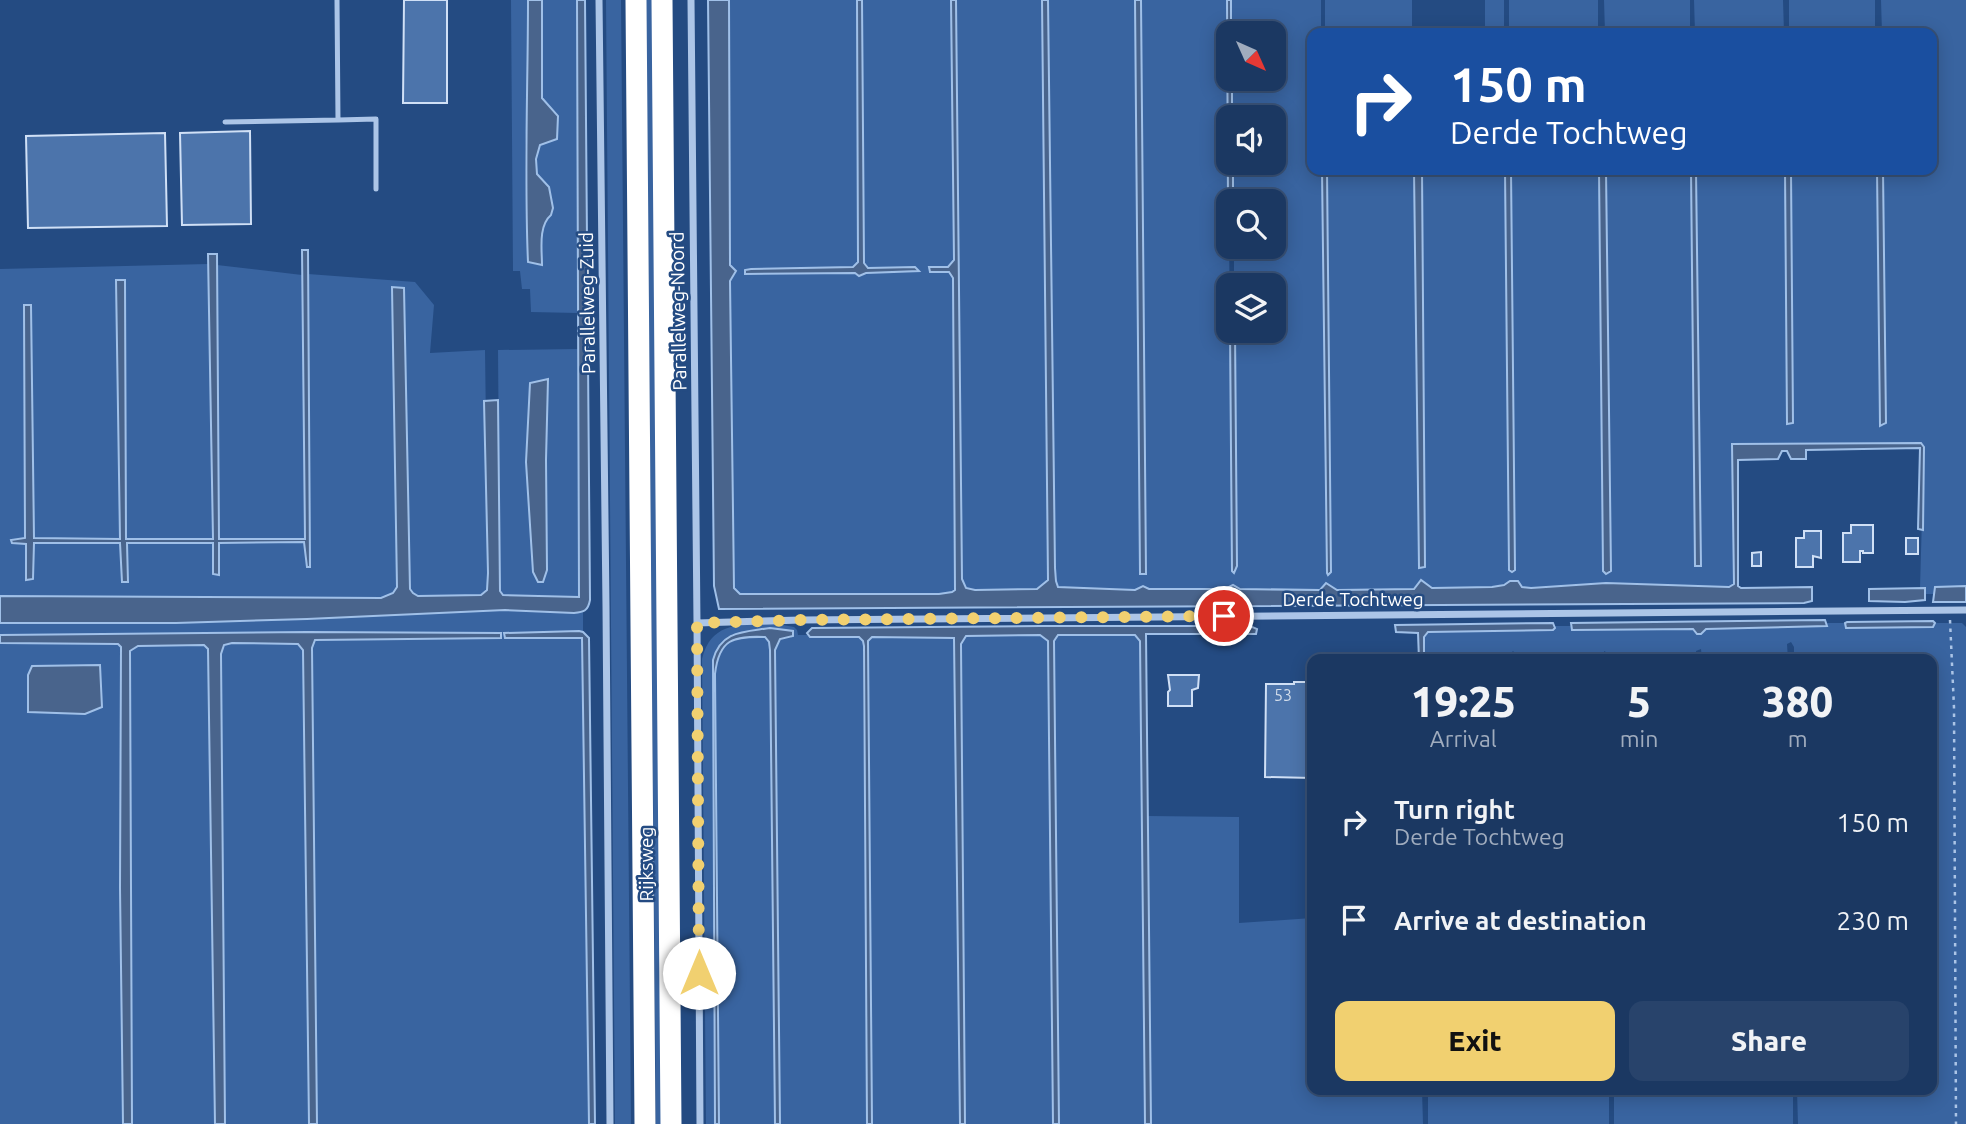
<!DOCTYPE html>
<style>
:root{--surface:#1b3862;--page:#28436b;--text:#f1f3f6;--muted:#a0acbe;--line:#395277;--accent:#f1d070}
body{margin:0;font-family:Ubuntu,sans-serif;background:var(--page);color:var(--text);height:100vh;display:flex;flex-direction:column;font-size:26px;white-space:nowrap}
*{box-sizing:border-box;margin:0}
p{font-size:23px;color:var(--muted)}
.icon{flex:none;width:38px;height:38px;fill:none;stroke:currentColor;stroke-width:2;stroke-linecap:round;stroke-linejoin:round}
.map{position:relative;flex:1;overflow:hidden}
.details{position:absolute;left:1307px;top:654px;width:630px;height:441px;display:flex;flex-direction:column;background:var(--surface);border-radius:14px;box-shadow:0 4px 18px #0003,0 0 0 2px var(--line)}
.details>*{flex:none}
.banner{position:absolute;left:1307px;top:28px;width:630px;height:147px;border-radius:14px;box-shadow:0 4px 18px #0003,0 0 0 2px var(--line);background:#1a4fa0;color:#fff;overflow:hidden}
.needle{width:46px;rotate:135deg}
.fabs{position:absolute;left:1216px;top:21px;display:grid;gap:14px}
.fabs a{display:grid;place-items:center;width:70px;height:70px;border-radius:14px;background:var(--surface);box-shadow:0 4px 18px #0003,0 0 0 2px var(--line);font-size:35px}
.pin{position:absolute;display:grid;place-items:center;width:60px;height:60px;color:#fff;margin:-30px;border:4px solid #fff;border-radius:50%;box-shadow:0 2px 7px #0007}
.me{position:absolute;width:77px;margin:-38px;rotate:0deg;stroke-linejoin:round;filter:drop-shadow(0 0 5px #0008)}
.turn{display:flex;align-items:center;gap:24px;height:147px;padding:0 28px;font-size:32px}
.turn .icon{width:91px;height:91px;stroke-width:2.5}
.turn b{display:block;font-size:49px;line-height:60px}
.eta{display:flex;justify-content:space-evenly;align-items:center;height:119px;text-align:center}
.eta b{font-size:42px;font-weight:800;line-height:49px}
.cta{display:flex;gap:14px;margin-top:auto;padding:14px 28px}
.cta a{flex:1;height:80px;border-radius:14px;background:var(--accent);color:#111;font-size:28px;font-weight:800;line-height:80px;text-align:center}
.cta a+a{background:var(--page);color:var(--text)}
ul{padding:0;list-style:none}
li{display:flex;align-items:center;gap:21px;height:98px;padding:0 28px}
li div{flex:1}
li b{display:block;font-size:26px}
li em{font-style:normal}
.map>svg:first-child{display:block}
.green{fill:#3964a0;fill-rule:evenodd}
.water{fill:#49648c;stroke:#a0c0e8;stroke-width:2}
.building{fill:#4c74ab;stroke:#d0e0f6;stroke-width:2}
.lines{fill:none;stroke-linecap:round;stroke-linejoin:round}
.path{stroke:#acc5e7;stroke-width:2.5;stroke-dasharray:3.5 5;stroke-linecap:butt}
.lane{stroke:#acc5e7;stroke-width:5}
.street{stroke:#acc5e7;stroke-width:7}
.highway{stroke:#fff;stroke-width:21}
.route{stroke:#f1d070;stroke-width:12;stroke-dasharray:0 21.6}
.labels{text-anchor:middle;stroke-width:5;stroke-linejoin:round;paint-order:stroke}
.number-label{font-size:16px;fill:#d2dcea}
.street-label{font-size:19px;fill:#fff;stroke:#244b82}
</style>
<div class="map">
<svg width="1966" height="1124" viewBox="0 0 1966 1124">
<rect width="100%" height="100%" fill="#244b82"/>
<path class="green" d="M511 0H528V98L525 150 526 231 542 265C542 249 538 226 551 215L549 188 537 174 536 159 540 145 557 139 558 116 542 98V0H577L578 313 531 312 530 289H522L520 271H513Z
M606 0H621L631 1124H615Z
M646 0H654L663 1124H656Z
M729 0H857L858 262 854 267 751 269 746 270 745 274 855 273 859 276 866 273 917 272 915 267 868 268 864 263 862 0H951L954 260 948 267H930V272H949L953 277 955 590 952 592 939 594 743 595 737 593 734 588 730 280 736 271 730 265Z
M956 0H1042L1048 580 1038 589 975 590 966 588 962 579Z
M1048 0H1135L1141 574 1146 573 1141 0H1227L1232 571 1237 566 1235 331H1274V285H1234V247H1274V201H1233V163H1274V117H1232V79H1274V33H1231V0H1321V33H1312V170H1322L1327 573 1328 575 1331 572 1327 170H1414L1419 568 1425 567 1422 170H1505L1509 570 1511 572 1515 570 1511 170H1599L1603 571 1611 570 1606 170H1691L1695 566H1700L1696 170H1785L1788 424 1793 423 1791 170H1877L1879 421 1880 426H1883L1886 423 1883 170H1932V33H1882L1881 0H1966V586L1935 587 1934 594H1925V588H1920L1924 447 1920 443 1732 444 1734 584 1729 587 1606 583 1531 588 1522 587 1518 581C1508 581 1500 586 1490 587 1471 588 1451 587 1432 588L1424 583 1423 580 1414 589 1337 590 1332 588 1328 584 1320 590 1240 589 1233 585 1225 589H1148L1143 586 1135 590 1058 587 1055 568Z
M1325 0H1412V33H1325Z
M1485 0H1504V33H1485Z
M1509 0H1598V33H1509Z
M1604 0H1690V33H1605Z
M1694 0H1783L1784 33H1695Z
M1789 0H1875V33H1789Z
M208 264 213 539H126L125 281 116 280 120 539H33L31 305H24L25 539 12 541V543L26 544V579H33L34 543H120L123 582 128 581 126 543H214L213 574 218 575 219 543 305 542 307 567H310L308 274 415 282 434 305 430 353 485 350 488 573 487 590 481 595 418 596 413 593 410 589 404 288 392 287 397 587 393 593 381 598 0 596V269Z
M217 265 302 275 305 539H219Z
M578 349 579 598 503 595 500 590 498 350ZM548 380 546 460 547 570 530 499 526 462Z
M505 610 574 613 583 612V632L504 633 505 638H582L589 1124H317L312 648 315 640 501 638V633L307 632 0 635V623H176L307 619Z
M772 623 794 627 797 630 798 635H807L810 637H859L863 641 867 1124H780L775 650 780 639 790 638 793 635V631L732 634 713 660 715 1124H706L702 659C711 621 741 625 772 623Z
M1827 623H1845L1846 628 1932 627 1935 623H1962L1966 627V1124H1798L1797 1090H1932V660H1794V647L1791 642 1787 644 1788 660H1702L1701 649 1696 651V660H1610V654L1604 651V660H1516V654L1513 651 1511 653V660H1424V637L1428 632 1553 630 1555 626H1572V630C1657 630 1742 627 1826 626Z
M1041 635 1048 641 1053 1124H965L961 644 965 636Z
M1057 635H1135L1140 640 1145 1124H1059L1054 641Z
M744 637H765L769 642 770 650 775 1124H719L715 674C717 654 723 641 744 637Z
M872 637H954L960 1124H872L868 660V641Z
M0 643 118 644 121 647 120 888 123 1124H0Z
M232 643 298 644 303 650 309 1124H225L221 654 224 644Z
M204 645 208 649 209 654 215 1124H132L130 651 138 646Z
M1148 816 1239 817V923L1312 918V1090H1422L1423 1124H1151Z
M1428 1090H1609V1124H1428Z
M1614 1090H1793V1124H1614Z"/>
<path class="water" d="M528 0H542V98L558 116 557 139 540 145 536 159 537 174 549 187 553 208 551 215C538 226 542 250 542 265L528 262C524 174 528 87 528 0Z
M577 0H585L590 600C588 611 584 612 574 613L505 610 307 619 176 623H0V596L381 598 393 593 397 587 392 287 404 288 410 589 413 593 418 596 481 595 487 590 488 573 484 401 498 400 500 591 503 595 579 597Z
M708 0H729L730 265 736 271 730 281 734 588 740 594H939L952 592 955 590 953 278 949 272H930L929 267H948L954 260 951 0H956L962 579 966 588 975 590 1037 589 1048 580 1042 0H1048L1055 568 1056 581 1058 587 1135 590 1143 586 1149 589H1225L1233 585 1240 589 1320 590 1326 583 1337 590 1414 589 1421 580 1432 588 1492 587 1504 585 1510 581H1518L1522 587 1531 588 1606 583 1729 587 1734 584 1732 444 1921 443 1924 447 1923 530 1918 529 1920 448 1806 450V459H1791L1787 451H1782L1778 459 1738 460V586L1741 588 1812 587V601L1804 603 719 609 714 586Z
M857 0H862L864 263 868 268 915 267 919 271 866 273 859 276 855 273 745 274V270L751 269 853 267 858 262Z
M1135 0H1141L1146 574H1140Z
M1227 0H1231V33H1228V79H1232V117H1228V163H1233V201H1228V204Z
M1322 170H1327L1331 572 1328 575 1327 573Z
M1414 170H1422L1425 567 1419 568Z
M1505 170H1511L1515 570 1512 572 1509 570Z
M1599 170H1606L1611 571 1606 574 1603 571Z
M1691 170H1696L1701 566H1695Z
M1785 170H1791L1793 423 1787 424Z
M1877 170H1883L1886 423 1880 426Z
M302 250H308L310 567H307L304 542 219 543V575L213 574V543H127L128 582H122L120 543H34L33 579 26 580V544L12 543 11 540 25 538 24 305H31L34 538 120 539 116 280H125L126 539H213L208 254H217L219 539H305Z
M1230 331H1235L1237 566 1234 573 1232 571Z
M548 379 546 460 547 570 543 582H538L533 572 526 462 530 383Z
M1966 586V602H1933L1935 587Z
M1925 588V600L1905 602 1869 601V589Z
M1825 620 1827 626C1786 627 1746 628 1706 629L1701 634H1697L1693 629 1572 630 1571 623Z
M1933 621 1935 623 1933 627 1846 628 1845 623 1847 622Z
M1553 623 1555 628 1553 630 1428 632 1424 637V660H1419L1418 633 1396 632 1395 625Z
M1041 626H1250L1257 629 1256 634H1146L1151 1124H1145L1140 641 1135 635H1058L1054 641 1059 1124H1053L1048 641 1040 635 966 636 961 644 965 1124H960L954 638 872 637 868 641 872 1124H867L864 646 863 641 859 637H810L807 633 812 628Z
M770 628 793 631V636L780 639 775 650 780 1124H775L770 650 769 642 765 637C733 636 719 639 715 674L719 1124H715L713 660C721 630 745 632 770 628Z
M579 631 583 632 589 638 595 1124H589L582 638H505L504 633Z
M307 632 501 633V638L315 640 312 648 317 1124H309L303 650 298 644 232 643 224 645 221 654 225 1124H215L208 649 204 645 138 646 130 651 132 1124H123L120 888 121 647 118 644 0 643V635Z
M100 665 102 707 85 714 28 712V675L32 666Z"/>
<path class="building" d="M404 0H447V103H403Z
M250 131 251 224 182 225 180 133Z
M165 133 167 226 28 228 26 136Z
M1851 525H1873V553H1863V551H1860V562H1843V533H1851Z
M1804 531H1821V558L1813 556V567H1796V538H1804Z
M1906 538H1918V554H1906Z
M1761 552V566H1752V553Z
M1168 675H1199L1198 688 1192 690V706H1168V692L1170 690Z
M1294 682H1312V778L1265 777 1266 684H1294Z"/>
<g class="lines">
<path class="path" d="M1950 620 1954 708 1956 1124"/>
<path class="lane" d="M337 0 338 120 376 119V189
M225 122 338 120"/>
<path class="street" d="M599 0 606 606 610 1124
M691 0 697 623 700 1124
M697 623 801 620 1966 610"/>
<path class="highway" d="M636 0 645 1124
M662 0 671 1124"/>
</g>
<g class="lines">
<path class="route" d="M699 973 697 623 801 620 1224 616"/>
</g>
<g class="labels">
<g class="number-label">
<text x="1283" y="701">53</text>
</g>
<g class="street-label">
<text transform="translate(587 303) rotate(-91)" y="7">Parallelweg-Zuid</text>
<text transform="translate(678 311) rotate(-91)" y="7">Parallelweg-Noord</text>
<text x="1353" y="606">Derde Tochtweg</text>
<text transform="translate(646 864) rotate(-90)" y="7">Rijksweg</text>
</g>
</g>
</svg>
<div class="fabs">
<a><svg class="needle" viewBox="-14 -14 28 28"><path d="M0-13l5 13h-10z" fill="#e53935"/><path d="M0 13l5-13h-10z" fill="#a0acbe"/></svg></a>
<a><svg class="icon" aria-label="sound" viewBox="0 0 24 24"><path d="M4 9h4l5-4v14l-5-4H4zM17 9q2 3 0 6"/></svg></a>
<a><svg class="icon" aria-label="search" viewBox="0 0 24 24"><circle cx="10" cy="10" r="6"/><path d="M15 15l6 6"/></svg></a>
<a><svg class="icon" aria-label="layers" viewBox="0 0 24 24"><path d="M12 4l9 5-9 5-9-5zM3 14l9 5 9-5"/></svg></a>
</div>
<div class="pin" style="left:1224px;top:616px;background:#d93025"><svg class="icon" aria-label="arrive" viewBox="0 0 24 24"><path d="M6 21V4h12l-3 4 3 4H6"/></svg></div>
<svg class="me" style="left:699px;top:973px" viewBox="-20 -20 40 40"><circle r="19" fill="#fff"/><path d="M0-13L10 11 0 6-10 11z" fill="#f1d070"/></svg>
<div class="banner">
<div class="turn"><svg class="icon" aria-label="right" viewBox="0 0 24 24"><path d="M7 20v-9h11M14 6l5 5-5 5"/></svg><div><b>150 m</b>Derde Tochtweg</div></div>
</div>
<section class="details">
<div class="eta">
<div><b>19:25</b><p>Arrival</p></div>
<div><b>5</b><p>min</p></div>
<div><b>380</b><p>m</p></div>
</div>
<ul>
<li><svg class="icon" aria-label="right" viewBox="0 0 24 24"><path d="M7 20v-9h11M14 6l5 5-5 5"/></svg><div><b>Turn right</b><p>Derde Tochtweg</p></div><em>150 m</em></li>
<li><svg class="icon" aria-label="arrive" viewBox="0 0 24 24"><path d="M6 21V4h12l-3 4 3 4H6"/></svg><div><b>Arrive at destination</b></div><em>230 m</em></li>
</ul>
<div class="cta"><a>Exit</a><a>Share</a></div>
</section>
</div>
